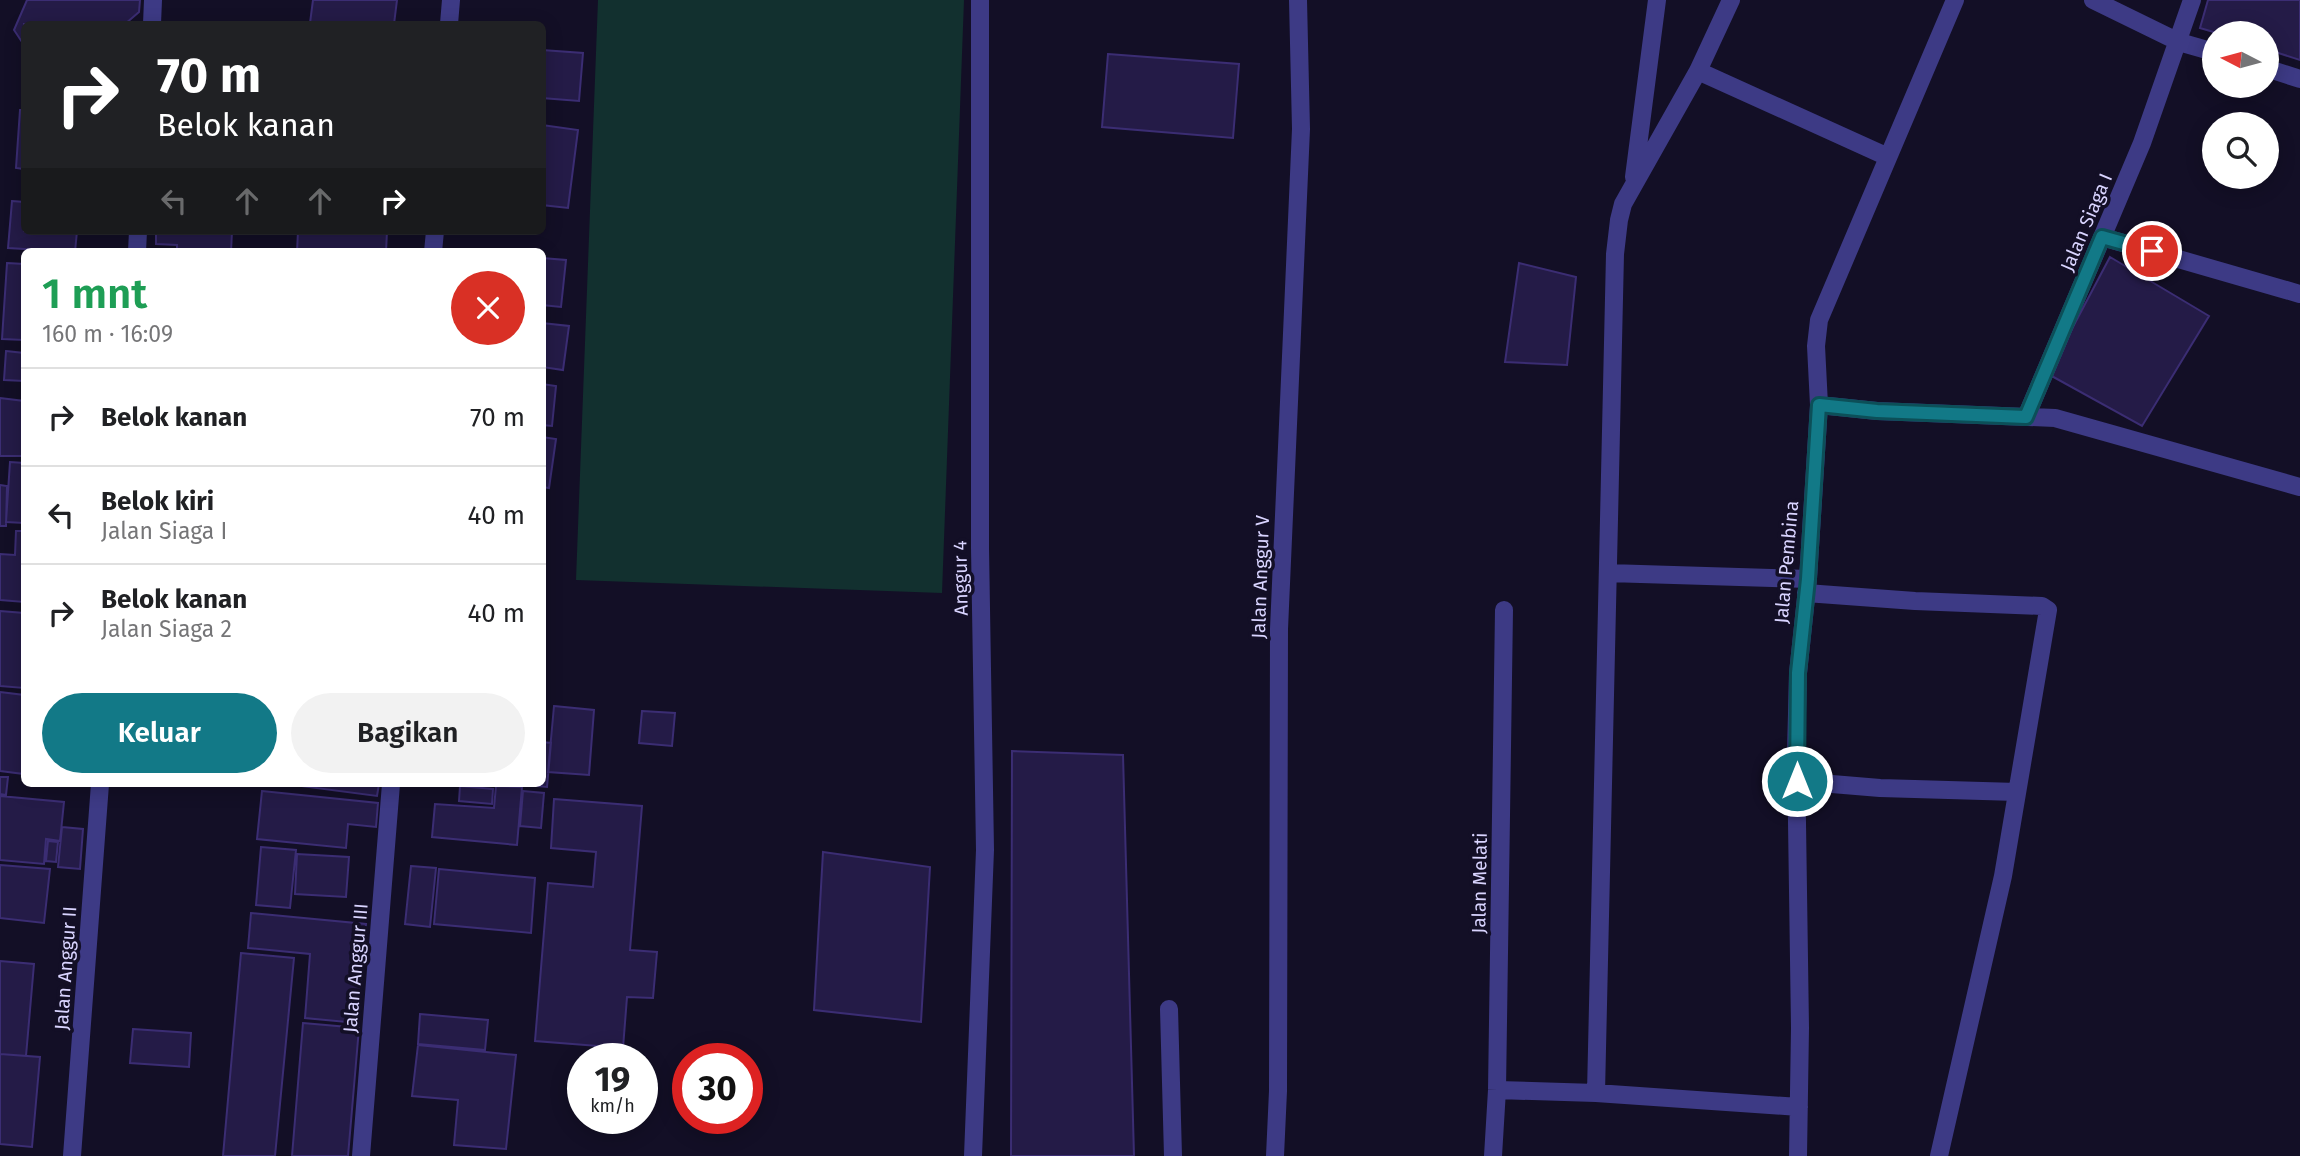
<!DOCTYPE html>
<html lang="id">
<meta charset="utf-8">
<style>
:root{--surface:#fff;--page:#f2f2f2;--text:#202124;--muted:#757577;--line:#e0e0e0;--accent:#127987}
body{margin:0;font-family:"Fira Sans",sans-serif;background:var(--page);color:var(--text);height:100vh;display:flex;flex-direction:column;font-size:26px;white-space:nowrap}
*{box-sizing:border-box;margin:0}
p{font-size:23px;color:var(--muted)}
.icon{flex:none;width:38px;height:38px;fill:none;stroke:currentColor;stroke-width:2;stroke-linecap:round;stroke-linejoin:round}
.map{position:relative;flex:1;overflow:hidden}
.sheet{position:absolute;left:21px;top:248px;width:525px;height:539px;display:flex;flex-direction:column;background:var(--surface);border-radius:10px;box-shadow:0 4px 18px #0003}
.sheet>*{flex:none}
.guide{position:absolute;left:21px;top:21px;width:525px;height:214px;border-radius:10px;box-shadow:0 4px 18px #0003;background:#202124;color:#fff;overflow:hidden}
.needle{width:46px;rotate:276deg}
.fabs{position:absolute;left:2202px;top:21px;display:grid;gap:14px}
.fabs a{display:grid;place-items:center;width:77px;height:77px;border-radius:50%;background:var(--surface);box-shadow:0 4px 18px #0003;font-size:35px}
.speed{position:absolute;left:567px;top:1043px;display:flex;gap:14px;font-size:35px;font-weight:700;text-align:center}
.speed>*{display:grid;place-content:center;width:91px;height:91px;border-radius:50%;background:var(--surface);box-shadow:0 4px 18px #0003;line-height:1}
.speed small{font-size:18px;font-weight:400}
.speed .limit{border:10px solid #d22;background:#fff;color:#111}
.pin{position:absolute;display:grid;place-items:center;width:60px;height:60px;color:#fff;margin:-30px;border:4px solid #fff;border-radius:50%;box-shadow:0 2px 7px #0007}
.me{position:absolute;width:77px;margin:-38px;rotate:0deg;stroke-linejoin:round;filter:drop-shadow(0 0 5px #0008)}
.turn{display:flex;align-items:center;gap:24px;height:147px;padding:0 21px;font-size:32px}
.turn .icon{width:91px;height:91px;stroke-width:2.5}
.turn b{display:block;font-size:49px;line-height:60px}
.lanes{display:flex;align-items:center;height:66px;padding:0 21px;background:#0003;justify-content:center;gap:35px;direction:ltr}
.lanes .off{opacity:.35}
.round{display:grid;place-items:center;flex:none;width:74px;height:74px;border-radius:37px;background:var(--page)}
.overview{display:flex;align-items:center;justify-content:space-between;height:119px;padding:0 21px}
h1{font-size:42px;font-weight:600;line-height:52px;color:#1e9e55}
.cta{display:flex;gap:14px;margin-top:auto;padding:14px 21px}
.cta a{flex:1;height:80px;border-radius:42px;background:var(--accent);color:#fff;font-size:28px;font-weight:600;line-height:80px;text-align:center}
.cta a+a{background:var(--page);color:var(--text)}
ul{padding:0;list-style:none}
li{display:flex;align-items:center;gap:21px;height:98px;padding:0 21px;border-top:2px solid var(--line)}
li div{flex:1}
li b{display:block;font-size:26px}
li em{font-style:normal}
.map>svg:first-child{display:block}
.green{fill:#12302f}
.building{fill:#241b47;stroke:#3b2d73;stroke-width:2}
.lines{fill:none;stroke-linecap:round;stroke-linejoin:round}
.lane{stroke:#3d3a85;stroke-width:18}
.street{stroke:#3d3a85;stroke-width:18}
.route-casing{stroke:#0c4f58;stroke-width:18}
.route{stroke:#127987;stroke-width:12}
.labels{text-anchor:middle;stroke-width:7;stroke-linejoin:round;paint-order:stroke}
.street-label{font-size:19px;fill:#d9d4ff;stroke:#130f26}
</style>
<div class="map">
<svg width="2300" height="1156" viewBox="0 0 2300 1156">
<rect width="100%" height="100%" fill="#130f26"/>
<path class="green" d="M598 0H964L942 593 576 580Z"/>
<path class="building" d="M27 0H140L139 12 125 24H24V45L14 30Z
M313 0H397L394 24 310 23Z
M2208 0H2300V60L2266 49V33H2217L2200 28Z
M542 50 583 53 579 101 542 98Z
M1108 54 1239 64 1233 138 1102 127Z
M20 110H24V169L16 168Z
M542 125 578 130 568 208 542 205Z
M12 201 24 202V231H77L75 252 8 248Z
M156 231H232L231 252 177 251V245L156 244Z
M298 231H387L386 252H297Z
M2110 257 2209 316 2142 426 2048 374Z
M542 258 566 260 561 307 542 305Z
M7 263 24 264V340L2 339Z
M1519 263 1576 277 1567 365 1505 362Z
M542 323 569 326 563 370 542 367Z
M6 351 24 353V381L4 380Z
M542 384 556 386 552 426 542 425Z
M0 398 24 401V456H0Z
M542 437 556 439 549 488 542 487Z
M10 462 24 463V523L6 522Z
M0 485 7 486 6 526H0Z
M16 531H24V602L0 600V554L15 555Z
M0 611 24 613V688L0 686Z
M0 692 24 695V774L0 771Z
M554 706 594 710 589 775 548 772Z
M642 711 675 713 672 746 639 743Z
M542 742 551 743 547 787 515 784H542Z
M1012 751 1123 755 1134 1156H1011Z
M0 777H8L6 795 0 794Z
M302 784H379L377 796 301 786Z
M460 786 493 789 492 804 459 801Z
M496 786 522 787 517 845 432 837 435 804 494 808Z
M262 791 378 803 376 827 348 824 346 848 257 839Z
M523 791 544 793 541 828 520 826Z
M0 796 64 802 60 841 46 839 44 864 0 860Z
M554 799 642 806 630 950 657 952 653 998 627 997 623 1048 535 1041 548 883 593 887 596 852 551 848Z
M62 827 83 829 80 869 58 867Z
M48 841 58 842 56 862 46 861Z
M261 847 296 850 290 908 256 905Z
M823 852 930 867 921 1022 814 1010Z
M297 854 349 857 346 897 295 894Z
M0 865 50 869 44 923 0 918Z
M411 866 436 868 430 927 405 924Z
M439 869 535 878 531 933 434 924Z
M251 913 366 924 357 1023 305 1018 310 954 248 948Z
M241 953 294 958 275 1156H223Z
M0 961 34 964 26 1056 0 1054Z
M420 1014 488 1020 485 1050 418 1044Z
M303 1023 359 1028 348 1156H292Z
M133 1029 191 1033 189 1067 130 1063Z
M418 1045 516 1055 506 1149 454 1145 458 1100 412 1096Z
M0 1054 40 1057 32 1147 0 1144Z"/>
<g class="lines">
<path class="lane" d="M1169 1009 1173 1156"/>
<path class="street" d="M2093 0 2179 42 2214 52
M152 24 153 0
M449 24 451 0
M2266 68 2300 79
M1698 71 1888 157
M1634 177 1657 0
M2102 237 2300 294
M137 252 138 231
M433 252 435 231
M1819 405 1877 411 2055 418 2300 487
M2026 417 2142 143 2192 0
M1608 573 1808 579
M1806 593 1915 601 2042 606 2048 610 2003 876 1939 1156
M1796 781 1880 788 2017 792
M1497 1090 1596 1093 1799 1107
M1596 1093 1615 254 1619 220 1623 204 1698 71 1731 0
M72 1156 100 784
M361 1156 391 784
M973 1156 985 850 980 548V0
M1275 1156 1278 1091 1279 629 1301 129 1298 0
M1493 1156 1497 1090 1504 610
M1798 1156 1800 1028 1796 754 1798 673 1808 579 1819 405 1816 346 1819 320 1955 0"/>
</g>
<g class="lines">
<defs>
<path id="route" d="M1797 781 1798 673 1808 579 1819 405 1877 411 2026 417 2102 237 2152 251"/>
</defs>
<use href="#route" class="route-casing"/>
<use href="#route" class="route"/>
</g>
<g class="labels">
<g class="street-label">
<text transform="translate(2086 222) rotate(-67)" y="7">Jalan Siaga I</text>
<text transform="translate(1786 562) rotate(-85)" y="7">Jalan Pembina</text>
<text transform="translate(1260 577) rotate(-88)" y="7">Jalan Anggur V</text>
<text transform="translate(960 578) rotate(-91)" y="7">Anggur 4</text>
<text transform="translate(1479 883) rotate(-89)" y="7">Jalan Melati</text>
<text transform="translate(65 968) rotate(-86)" y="7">Jalan Anggur II</text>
<text transform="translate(355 968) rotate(-85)" y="7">Jalan Anggur III</text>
</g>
</g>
</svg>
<div class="fabs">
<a><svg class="needle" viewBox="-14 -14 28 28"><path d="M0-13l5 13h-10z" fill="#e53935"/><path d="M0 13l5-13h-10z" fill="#757577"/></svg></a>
<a><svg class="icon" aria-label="search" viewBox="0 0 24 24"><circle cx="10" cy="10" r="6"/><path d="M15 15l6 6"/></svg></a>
</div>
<div class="speed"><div>19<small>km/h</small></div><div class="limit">30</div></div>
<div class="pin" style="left:2152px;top:251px;background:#d93025"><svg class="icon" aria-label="arrive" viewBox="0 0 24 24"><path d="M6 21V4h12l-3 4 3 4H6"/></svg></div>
<svg class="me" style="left:1797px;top:781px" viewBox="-20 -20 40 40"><circle r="17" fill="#127987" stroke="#fff" stroke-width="3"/><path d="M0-11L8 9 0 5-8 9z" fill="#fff"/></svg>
<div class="guide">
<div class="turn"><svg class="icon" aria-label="right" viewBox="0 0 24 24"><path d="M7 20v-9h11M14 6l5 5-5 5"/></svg><div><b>70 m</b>Belok kanan</div></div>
<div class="lanes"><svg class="icon off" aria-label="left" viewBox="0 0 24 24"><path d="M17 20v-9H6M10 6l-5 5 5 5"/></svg><svg class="icon off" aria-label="ahead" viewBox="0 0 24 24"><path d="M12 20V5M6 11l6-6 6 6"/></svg><svg class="icon off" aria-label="ahead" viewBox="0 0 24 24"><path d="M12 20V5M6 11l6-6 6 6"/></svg><svg class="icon" aria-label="right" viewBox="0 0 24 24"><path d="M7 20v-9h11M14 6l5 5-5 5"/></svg></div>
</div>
<section class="sheet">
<div class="overview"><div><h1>1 mnt</h1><p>160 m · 16:09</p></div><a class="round" style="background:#d93025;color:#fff"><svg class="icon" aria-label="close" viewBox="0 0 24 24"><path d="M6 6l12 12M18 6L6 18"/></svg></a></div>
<ul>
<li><svg class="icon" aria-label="right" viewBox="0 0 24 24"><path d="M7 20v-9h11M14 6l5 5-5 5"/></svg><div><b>Belok kanan</b></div><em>70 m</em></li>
<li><svg class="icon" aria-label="left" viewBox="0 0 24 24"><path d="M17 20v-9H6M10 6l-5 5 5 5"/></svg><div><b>Belok kiri</b><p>Jalan Siaga I</p></div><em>40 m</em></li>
<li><svg class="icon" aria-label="right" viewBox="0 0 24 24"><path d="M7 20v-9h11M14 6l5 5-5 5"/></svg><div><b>Belok kanan</b><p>Jalan Siaga 2</p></div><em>40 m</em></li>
</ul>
<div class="cta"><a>Keluar</a><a>Bagikan</a></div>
</section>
</div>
